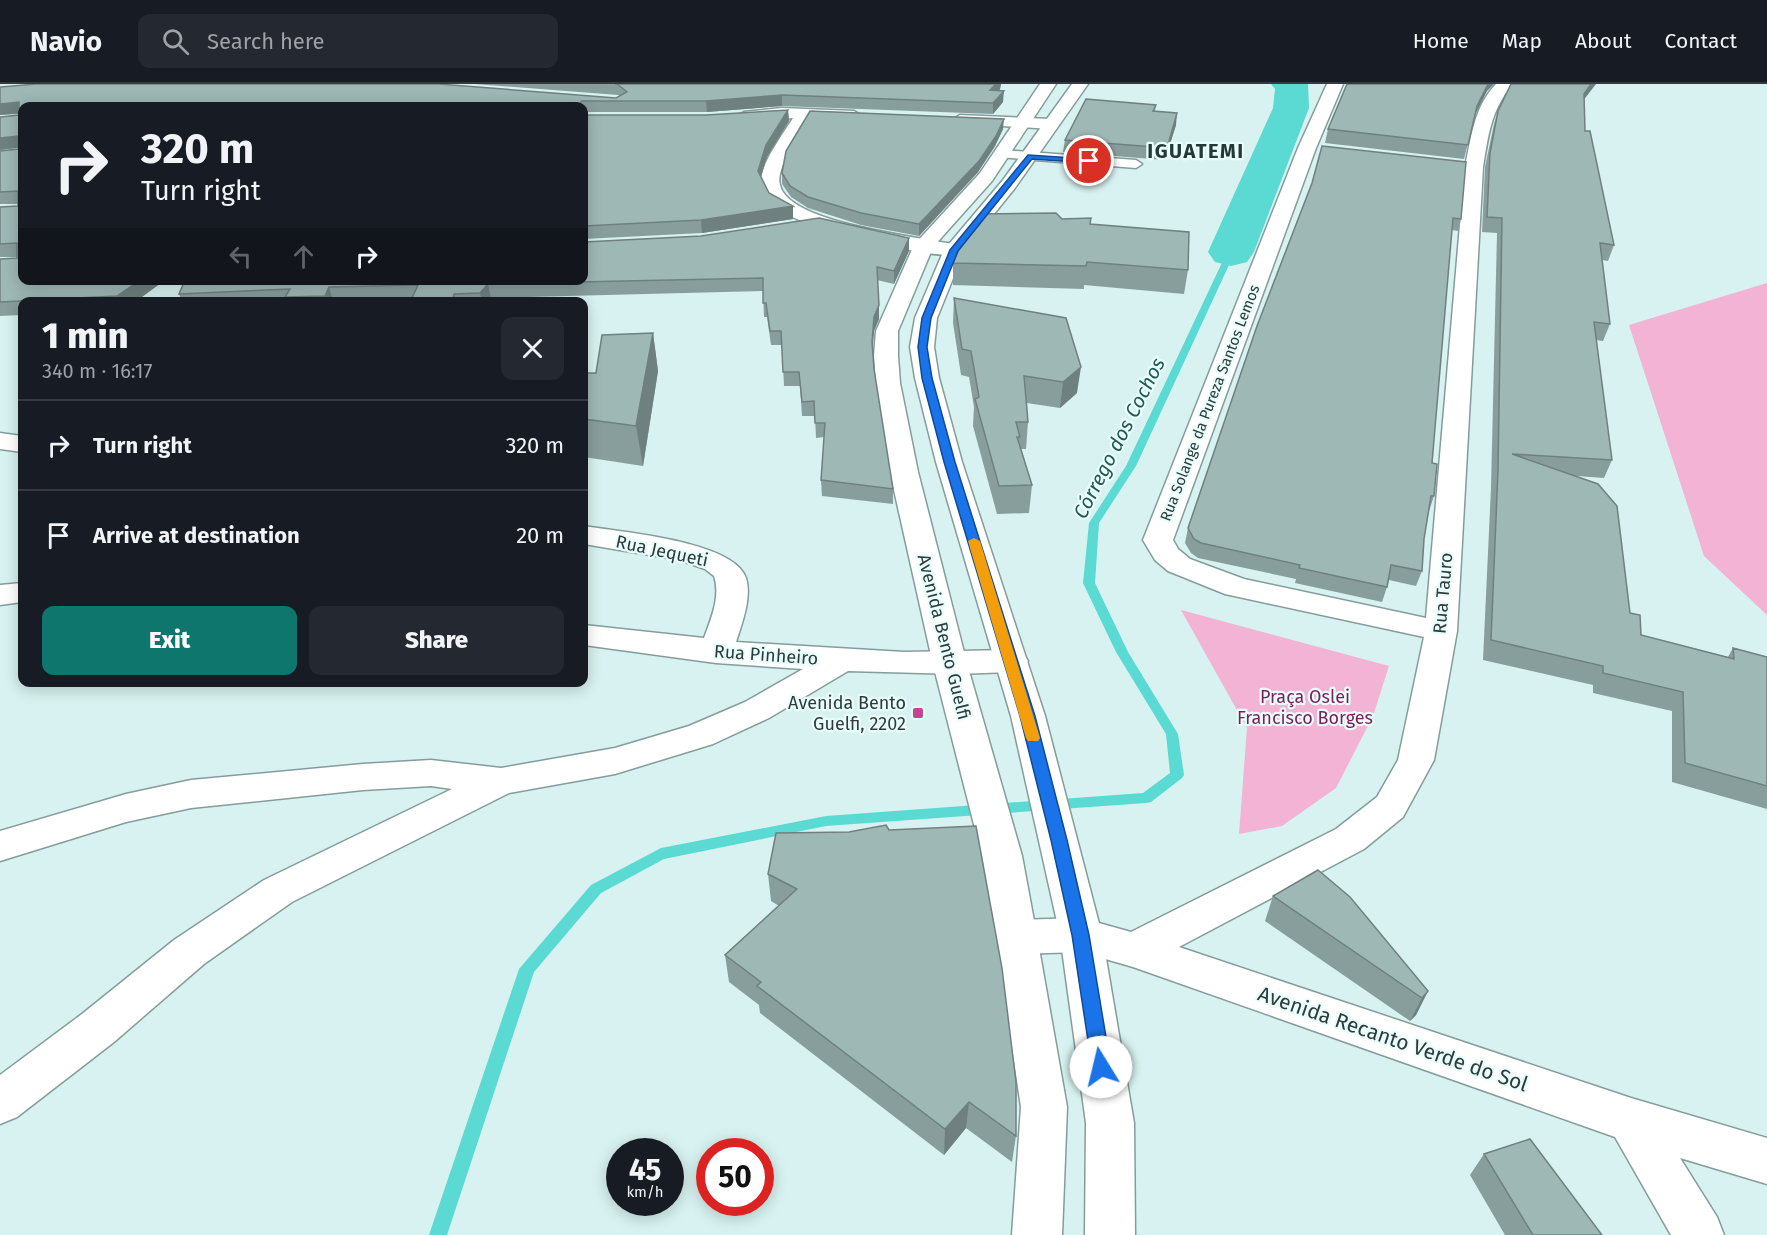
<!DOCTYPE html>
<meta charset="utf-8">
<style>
:root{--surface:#171b24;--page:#242831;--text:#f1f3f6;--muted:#9ea1a6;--line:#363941;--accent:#0f766e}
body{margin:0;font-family:"Fira Sans",sans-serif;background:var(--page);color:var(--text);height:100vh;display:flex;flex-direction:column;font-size:22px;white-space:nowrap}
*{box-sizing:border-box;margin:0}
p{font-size:20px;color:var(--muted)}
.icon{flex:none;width:33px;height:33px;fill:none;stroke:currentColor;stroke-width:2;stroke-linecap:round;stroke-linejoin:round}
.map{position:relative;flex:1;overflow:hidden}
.side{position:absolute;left:18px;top:213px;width:570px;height:390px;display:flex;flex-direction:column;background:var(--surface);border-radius:12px;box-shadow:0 3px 15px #0003}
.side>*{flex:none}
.top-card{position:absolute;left:18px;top:18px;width:570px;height:183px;border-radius:12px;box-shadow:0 3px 15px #0003;background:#171b24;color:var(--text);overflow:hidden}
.speed{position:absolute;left:606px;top:1054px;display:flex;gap:12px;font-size:30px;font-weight:700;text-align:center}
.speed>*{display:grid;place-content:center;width:78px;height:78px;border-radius:50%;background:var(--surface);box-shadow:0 3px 15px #0003;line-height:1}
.speed small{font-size:15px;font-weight:400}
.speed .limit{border:9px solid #d22;background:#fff;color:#111}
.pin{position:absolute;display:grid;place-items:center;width:51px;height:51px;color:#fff;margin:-26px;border:3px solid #fff;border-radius:50%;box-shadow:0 2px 6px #0007}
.me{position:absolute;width:66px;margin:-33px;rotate:351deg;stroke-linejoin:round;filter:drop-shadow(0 0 4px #0008)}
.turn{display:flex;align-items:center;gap:21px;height:126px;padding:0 24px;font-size:27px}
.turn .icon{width:78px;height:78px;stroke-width:2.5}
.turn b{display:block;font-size:42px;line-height:51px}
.lanes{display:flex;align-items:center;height:57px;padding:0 24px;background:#0003;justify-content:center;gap:30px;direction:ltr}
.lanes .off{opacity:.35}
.round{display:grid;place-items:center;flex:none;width:63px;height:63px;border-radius:12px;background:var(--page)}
.headline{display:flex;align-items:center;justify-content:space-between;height:102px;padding:0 24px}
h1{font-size:36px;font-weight:800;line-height:45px}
.action{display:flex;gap:12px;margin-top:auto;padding:12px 24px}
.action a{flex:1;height:69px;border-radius:12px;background:var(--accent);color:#fff;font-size:24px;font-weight:800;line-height:69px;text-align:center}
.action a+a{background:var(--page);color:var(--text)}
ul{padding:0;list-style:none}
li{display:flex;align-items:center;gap:18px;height:90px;padding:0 24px;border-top:2px solid var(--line)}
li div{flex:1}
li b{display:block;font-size:22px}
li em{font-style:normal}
header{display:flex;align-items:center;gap:36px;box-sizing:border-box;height:84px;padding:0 30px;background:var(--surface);border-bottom:2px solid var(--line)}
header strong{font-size:28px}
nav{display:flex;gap:33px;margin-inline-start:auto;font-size:21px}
.search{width:420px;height:54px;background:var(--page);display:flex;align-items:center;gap:15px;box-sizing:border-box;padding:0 21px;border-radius:12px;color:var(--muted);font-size:22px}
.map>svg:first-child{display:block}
.green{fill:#f2b3d5}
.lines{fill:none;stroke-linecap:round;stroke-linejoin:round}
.stream{fill:#5bdad3;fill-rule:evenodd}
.river{fill:#5bdad3;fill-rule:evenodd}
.service-casing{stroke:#849d9b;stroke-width:3}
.minor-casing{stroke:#849d9b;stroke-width:3}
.secondary-casing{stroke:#849d9b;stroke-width:3}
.service{fill:#fff;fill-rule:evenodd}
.minor{fill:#fff;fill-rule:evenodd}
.secondary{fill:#fff;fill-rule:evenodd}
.wall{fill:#889e9d}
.shaded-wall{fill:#6f817f}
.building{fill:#9eb8b6;stroke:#6f817f;stroke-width:1.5}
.route{fill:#1a73e8;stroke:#114b97;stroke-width:1.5}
.slow{fill:#f59e0b}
.poi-dot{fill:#c34594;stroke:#e8fefc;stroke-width:2}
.labels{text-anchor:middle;stroke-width:4.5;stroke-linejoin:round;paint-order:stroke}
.far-street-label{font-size:15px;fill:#2f3a39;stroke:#e8fefc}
.street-label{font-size:18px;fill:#2f3a39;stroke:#e8fefc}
.park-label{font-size:18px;fill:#7c1e5b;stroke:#e8fefc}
.poi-label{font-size:18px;fill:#2f3a39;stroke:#e8fefc;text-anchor:end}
.far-district-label{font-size:20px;font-weight:bold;letter-spacing:1.5px;fill:#223937;stroke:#e8fefc}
.water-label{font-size:20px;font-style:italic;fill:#215754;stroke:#e8fefc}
.near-street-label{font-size:21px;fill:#2f3a39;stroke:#e8fefc}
</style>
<header>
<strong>Navio</strong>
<div class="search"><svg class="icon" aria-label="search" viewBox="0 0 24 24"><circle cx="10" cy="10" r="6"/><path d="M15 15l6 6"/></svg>Search here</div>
<nav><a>Home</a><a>Map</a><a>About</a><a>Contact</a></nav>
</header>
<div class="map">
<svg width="1767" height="1151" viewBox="0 0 1767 1151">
<rect width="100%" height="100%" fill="#d7f2f0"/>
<path class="green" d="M1767 199V531L1704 472 1629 241Z
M1181 526 1389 582 1373 632 1336 704 1282 742 1239 750 1247 644Z"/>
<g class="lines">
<path class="stream" d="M1228 166 1235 168 1136 382 1099 439 1095 499 1128 568 1178 650 1184 691 1182 694 1151 718 1146 719 826 742 664 775 601 809 534 888 447 1151H429L519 885 591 801 661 764 826 732 1143 709 1170 689 1166 650 1116 568 1083 499 1089 439 1126 382Z"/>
<path class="river" d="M1271 0H1308L1309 24 1254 168 1247 178 1231 182 1215 178 1208 168 1273 24 1275 5Z"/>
<defs>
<path id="service" d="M1002 66 1136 76 1142 80 1136 84 998 73 996 70 998 67Z"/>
<path id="minor" d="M1327 0H1343L1316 64 1173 456 1178 465 1190 475 1244 495 1426 534 1465 83C1471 54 1474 23 1496 0H1512C1490 30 1489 48 1483 83L1457 547 1434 676 1403 733 1364 765 1179 863 1631 1014 1767 1054V1100L1680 1074 1717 1133 1724 1151H1671L1615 1053 1133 883 1081 868 1016 870 1001 865 995 853 1001 841 1016 836 1081 834 1131 848 1336 745 1377 713 1398 676 1424 553 1225 510 1168 487 1155 476 1143 456 1298 64Z
M782 24 854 27 862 32 854 37 809 35C801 49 775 84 780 101 789 141 926 153 961 162L964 166 961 170C936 177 811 145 787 130 776 124 763 114 761 100 758 83 784 49 793 34L744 38 736 33 744 28Z
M960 31 1051 35 1059 40 1051 45 954 39 952 36Z
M0 349 22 352V368L0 365Z
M584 442C620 448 734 457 746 494 752 514 742 539 736 558L904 568 1011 566 1023 569 1028 577 1023 585 1011 588 957 590 848 587 769 634 713 660 615 690 509 709 292 818 204 880 114 958 17 1033 0 1040V991L82 930 174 856 264 796 452 705 431 702 363 706 191 724 126 738 0 777V747L126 710 191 696 363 680 431 676 501 684 615 664 689 642 745 618 803 585 716 579 584 561V541L704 554C711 535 721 512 714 492L705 485 679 476 584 460Z
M22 499V518L0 521V501Z"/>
<path id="secondary" d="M1040 0H1056L992 97 933 163 898 247V272L900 299 918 388 967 580 1022 772 1037 853 1067 1023 1062 1151H1012L1021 1023 995 853 982 772 933 580 890 388 876 299 874 272 876 247 914 161 980 89Z
M1072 0H1088L1015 104 964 167 937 234 934 263 939 294 962 378 1045 632 1102 851 1134 1039 1135 1151H1085L1086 1039 1060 851 1011 632 936 378 915 294 910 263 915 234 944 166 1003 96Z"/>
</defs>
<use href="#service" class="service-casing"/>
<use href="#minor" class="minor-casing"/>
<use href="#secondary" class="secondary-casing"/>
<use href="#service" class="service"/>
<use href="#minor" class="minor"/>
<use href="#secondary" class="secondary"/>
</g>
<path class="wall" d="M474 0H1001L1000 5 999 7 1003 18 993 30 782 22 707 28H584V22H22V196H165L135 218H22V231L0 232V175L17 174V173H0V123L18 122V120H0V67L18 65V64L0 66V33L19 31V30L0 31V3L616 14 620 12 618 11Z
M1487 7 1475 31 1464 75 1325 59 1328 45Z
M1584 16 1585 47 1614 161 1608 177 1602 176 1610 240 1603 257 1596 256 1612 376 1604 394 1577 392 1630 529 1641 551 1728 573 1733 564 1767 573V725L1672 698V627L1593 609V601L1483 576 1491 404 1497 149 1482 148 1485 83 1494 40 1498 27Z
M1156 21 1155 27 1176 41 1165 76 1063 68 1065 56Z
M788 26 789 37 767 73 761 93 769 109 793 135 702 149 584 155V31H706Z
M1003 45 995 62 978 88 919 152 861 141 808 124 791 113 782 100V89Z
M1312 99 1461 135 1458 147 1452 146 1432 379 1434 412 1429 427 1424 455 1422 487 1416 502 1389 496 1387 503 1382 518 1295 499 1296 495 1198 474 1191 469 1185 459 1188 444Z
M1062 135 1090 140 1188 186 1184 210 1084 201V205L953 201V179Z
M909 167 894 200 877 196 879 235 874 247 872 266 874 285 893 405V420L822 412 821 396 824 353 816 354 815 332H802L800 302H784L782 261H771L767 233H764L763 207 491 214 487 218H413L412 214 333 217V218H182L179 210Z
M954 214 1077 309 1060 324 1027 319 1028 338 1026 365H1021L1032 401 1029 429 997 430 973 342 974 323 969 293 961 291 953 239Z
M653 249 658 287 643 382 584 373V289H596Z
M776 749 1016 1052 1012 1078 966 1044 944 1071 760 929 759 921 729 898 725 871 779 822 771 817 768 790Z
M1273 812 1428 907 1416 931 1410 937 1265 837Z
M1484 1070 1602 1151H1505L1470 1091Z"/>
<path class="shaded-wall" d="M996 0H1001L1000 5 990 17V6Z
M1488 0H1494L1487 7 1473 35 1477 22Z
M1591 0H1596L1579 22 1584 10Z
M1004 7 1003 18 993 30V19Z
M782 11V22L707 28 706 17Z
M19 18 22 29 0 31V20Z
M788 26 789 37 767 73 759 99 758 87 766 61Z
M1177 29 1176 41 1165 76 1167 64Z
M1004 35 1003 45 995 62 978 88 919 152V140Z
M18 52 22 63 0 66V54Z
M793 122V135L702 149 701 136Z
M909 154V167L894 200V187Z
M140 196H165L135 218H119L117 212Z
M488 200 491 214 487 218H482L480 209Z
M329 203 333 217V218H326L325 212Z
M454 210 456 218H454L453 214Z
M879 221V235L874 247 872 272V258L874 233Z
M653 249 658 287 643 382 636 342Z
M1081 283 1077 309 1060 324 1063 298Z
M1428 907 1416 931 1410 937 1422 914Z
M969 1018 966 1044 944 1071 945 1045Z"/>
<path class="building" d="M36 0H439L616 14 627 8 617 0H615H996L990 6 1004 7 993 19 782 11 706 17H582L580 19V22H22V196H140L117 212 0 218V175L17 174V159L0 160V123L18 122V107L0 108V67L18 65V52L0 54V33L19 31V18L0 20V3Z
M1347 0H1488L1477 22 1468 61 1328 45Z
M1511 0H1591L1584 10 1585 47H1590L1614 161 1600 159 1610 240 1594 238 1612 376 1512 370 1598 400 1617 422 1630 529 1640 531 1641 551 1734 575 1733 564 1767 573V702L1685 679 1683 608 1603 589V582L1491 556 1498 386 1502 134 1487 133 1490 69 1498 27Z
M1086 15 1156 21 1153 27 1177 29 1167 64 1065 56Z
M788 26 766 61 758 87 769 109 793 122 701 136 584 142V31H706Z
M810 27 1004 35 996 52 979 77 919 140 861 129 808 113 790 102 782 89 786 67Z
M1322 62 1466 78 1461 135 1453 134 1432 379 1437 380 1434 412H1431L1424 455 1422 487 1391 481 1387 503 1299 484 1300 481 1201 459 1194 455 1188 444 1257 242 1312 99Z
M1056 129 1062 135 1091 134 1090 140 1189 148 1188 186 1087 178 1086 182 953 179 967 146 981 130Z
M819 134 909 154 894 187 877 183 879 221 874 233 872 258 874 285 893 405 821 396 825 339H815L814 317 802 318 799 288H783L781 247H770L766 219H763V194L488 200 480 209 454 210 453 214H412L418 201 329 203 325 212 285 213 290 205 179 210 185 196H584V158L701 152Z
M954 214 1066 234 1081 283 1063 298 1024 292 1028 338H1016L1020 353H1017L1032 401 999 402 975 315 979 313 971 267 962 265Z
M653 249 636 342 584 335V289H596L602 251Z
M886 741 889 746 976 742 1002 884 1016 998V1052L969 1018 945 1045 757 902 761 898 725 871 797 805 768 790 776 749 849 748Z
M1318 786 1350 813 1428 907 1422 914 1273 812Z
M1530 1055 1602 1151H1533L1484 1070Z"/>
<path class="route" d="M1028 71 1089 75 1093 77 1089 79 1032 75 958 167 931 234 927 263 932 294 955 378 1035 632 1067 756 1089 851 1111 983 1108 989 1101 992 1094 989 1092 983 1072 851 1051 756 1020 632 944 378 922 294 918 263 922 234 950 166Z"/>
<path class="slow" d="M974 454 980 457 1040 654 1038 657H1028L1026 654 968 457Z"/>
<rect class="poi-dot" x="912" y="623" width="12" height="12" rx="3"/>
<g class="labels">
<g class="far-street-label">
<text transform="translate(1210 319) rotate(-69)" y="5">Rua Solange da Pureza Santos Lemos</text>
</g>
<g class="street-label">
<text transform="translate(662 467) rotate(12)" y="6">Rua Jequeti</text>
<text transform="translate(1443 509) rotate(-85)" y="6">Rua Tauro</text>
<text transform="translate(944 553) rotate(76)" y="6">Avenida Bento Guelfi</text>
<text transform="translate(766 571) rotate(4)" y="6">Rua Pinheiro</text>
</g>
<g class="park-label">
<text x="1305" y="619">Praça Oslei<tspan x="1305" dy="21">Francisco Borges</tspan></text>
</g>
<g class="poi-label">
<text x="906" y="625">Avenida Bento<tspan x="906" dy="21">Guelfi, 2202</tspan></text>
</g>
<g class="far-district-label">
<text x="1196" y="74">IGUATEMI</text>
</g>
<g class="water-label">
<text transform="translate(1119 354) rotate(-63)" y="7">Córrego dos Cochos</text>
</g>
<g class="near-street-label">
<text transform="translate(1393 955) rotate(19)" y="7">Avenida Recanto Verde do Sol</text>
</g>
</g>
</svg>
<div class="speed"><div>45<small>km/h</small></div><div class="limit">50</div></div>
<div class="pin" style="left:1089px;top:77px;background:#d93025"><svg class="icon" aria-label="arrive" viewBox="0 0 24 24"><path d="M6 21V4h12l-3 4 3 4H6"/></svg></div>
<svg class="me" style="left:1101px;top:983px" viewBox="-20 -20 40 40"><circle r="19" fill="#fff"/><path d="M0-13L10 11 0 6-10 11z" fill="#1a73e8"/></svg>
<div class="top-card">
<div class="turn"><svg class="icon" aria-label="right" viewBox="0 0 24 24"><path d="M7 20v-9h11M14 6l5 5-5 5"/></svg><div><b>320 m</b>Turn right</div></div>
<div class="lanes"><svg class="icon off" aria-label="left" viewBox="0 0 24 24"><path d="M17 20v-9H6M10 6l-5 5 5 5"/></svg><svg class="icon off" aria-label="ahead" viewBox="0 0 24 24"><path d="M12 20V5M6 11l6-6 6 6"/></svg><svg class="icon" aria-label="right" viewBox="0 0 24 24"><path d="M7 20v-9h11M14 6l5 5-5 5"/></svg></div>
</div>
<section class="side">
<div class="headline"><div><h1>1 min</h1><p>340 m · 16:17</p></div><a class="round"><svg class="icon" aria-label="close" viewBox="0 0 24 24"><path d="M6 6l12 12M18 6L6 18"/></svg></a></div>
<ul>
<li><svg class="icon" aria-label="right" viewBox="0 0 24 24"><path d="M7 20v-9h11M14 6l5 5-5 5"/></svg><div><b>Turn right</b></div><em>320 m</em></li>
<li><svg class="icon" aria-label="arrive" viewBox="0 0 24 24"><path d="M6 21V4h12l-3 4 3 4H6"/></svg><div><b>Arrive at destination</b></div><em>20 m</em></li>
</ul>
<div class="action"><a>Exit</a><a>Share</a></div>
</section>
</div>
